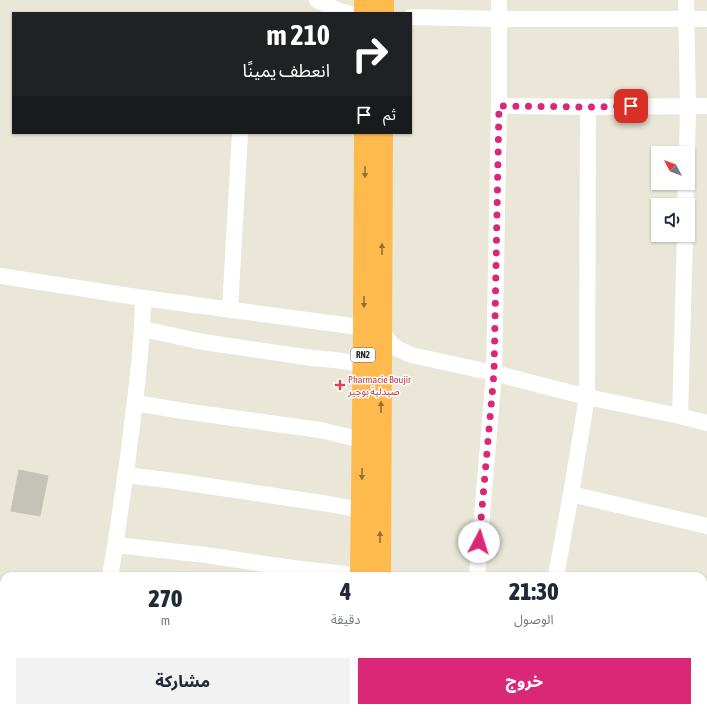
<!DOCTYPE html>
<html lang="ar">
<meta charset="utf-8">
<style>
:root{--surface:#fff;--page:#f2f2f3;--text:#1f2937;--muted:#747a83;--accent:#db2777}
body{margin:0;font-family:"Asap Condensed","Noto Sans Arabic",sans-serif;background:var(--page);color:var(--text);direction:rtl;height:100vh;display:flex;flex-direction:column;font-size:15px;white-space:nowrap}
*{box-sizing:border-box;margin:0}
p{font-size:13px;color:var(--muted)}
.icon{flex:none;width:22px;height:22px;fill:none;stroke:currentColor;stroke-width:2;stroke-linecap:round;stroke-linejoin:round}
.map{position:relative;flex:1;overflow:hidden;direction:ltr}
.sheet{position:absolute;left:0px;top:572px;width:707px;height:140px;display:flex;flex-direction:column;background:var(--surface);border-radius:12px 12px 0 0;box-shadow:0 1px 3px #0004;direction:rtl}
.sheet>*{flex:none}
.top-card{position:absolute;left:12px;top:12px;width:400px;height:122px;border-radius:0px;box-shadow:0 1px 3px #0004;direction:rtl;background:#202124;color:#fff;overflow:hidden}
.needle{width:26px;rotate:311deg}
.buttons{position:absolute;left:651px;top:146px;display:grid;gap:8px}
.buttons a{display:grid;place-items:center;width:44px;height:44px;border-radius:0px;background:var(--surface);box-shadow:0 1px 3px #0004;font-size:20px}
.pin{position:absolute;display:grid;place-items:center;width:34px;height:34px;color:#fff;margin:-17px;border-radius:8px;box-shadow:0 2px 6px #0006}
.me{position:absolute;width:44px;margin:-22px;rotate:5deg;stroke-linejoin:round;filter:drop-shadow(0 0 3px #0008)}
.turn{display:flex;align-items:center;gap:14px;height:84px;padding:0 16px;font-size:18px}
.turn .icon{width:52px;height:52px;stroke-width:2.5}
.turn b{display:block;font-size:28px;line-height:34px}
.then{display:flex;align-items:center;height:38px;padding:0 16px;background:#0003;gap:8px;font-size:15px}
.eta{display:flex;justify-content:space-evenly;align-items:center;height:68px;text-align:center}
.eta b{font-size:24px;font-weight:800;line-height:28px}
.action{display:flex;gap:8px;margin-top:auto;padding:8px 16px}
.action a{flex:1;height:46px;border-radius:0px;background:var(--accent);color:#fff;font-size:16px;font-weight:800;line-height:46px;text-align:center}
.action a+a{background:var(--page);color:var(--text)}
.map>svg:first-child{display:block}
.building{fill:#c5c2b8;stroke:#c5c2b2}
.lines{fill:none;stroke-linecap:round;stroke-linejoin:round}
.minor{stroke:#fff;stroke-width:16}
.highway{stroke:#ffba4e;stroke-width:22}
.oneway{fill:#93703a}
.route{stroke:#db2777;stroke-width:7;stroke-dasharray:0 12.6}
.health-dot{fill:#e0444e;stroke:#fff;stroke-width:1.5}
.labels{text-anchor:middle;stroke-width:3;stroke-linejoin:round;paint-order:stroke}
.shield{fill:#fff;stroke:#686868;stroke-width:1}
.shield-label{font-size:9px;font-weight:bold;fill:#272727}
.health-label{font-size:10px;fill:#be3a42;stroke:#fff;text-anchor:start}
</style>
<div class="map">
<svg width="707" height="712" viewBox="0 0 707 712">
<rect width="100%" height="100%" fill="#eae6d8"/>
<path class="building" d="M19 470 48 476 40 516 11 511Z"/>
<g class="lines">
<path class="minor" d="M317 0 339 11 349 13
M686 0 688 106 687 153
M411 17 498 19H707
M499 106 588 107 707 106
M685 205 686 183
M0 276 143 298 381 330 391 344 398 349 411 355 494 373 587 397 680 416 707 423
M230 310 240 133
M143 329 203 342 312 358 335 360 363 364
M135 403 190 412 320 430 362 440
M680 416 685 235
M125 475 175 481 329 504 361 510
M571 494 707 526
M116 545 206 555 285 567 361 576
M110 576C117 539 121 502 127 465 134 409 142 354 143 298
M477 576 494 373 499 106V0
M556 576 571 494 587 397 588 107
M703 606 707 607
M703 672 707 673
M299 708 356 712
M473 708V712
M503 708 526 712
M88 712V708"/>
<path class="highway" d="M365 13V0
M383 13V0
M361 576 364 328 365 133
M380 576 382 133
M360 712V708
M379 712V708"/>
</g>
<defs><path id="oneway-solid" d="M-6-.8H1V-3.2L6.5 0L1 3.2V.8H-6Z"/></defs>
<g class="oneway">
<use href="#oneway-solid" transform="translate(365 172) rotate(90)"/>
<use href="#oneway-solid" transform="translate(382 249) rotate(-90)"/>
<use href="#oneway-solid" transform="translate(364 302) rotate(90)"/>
<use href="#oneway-solid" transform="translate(381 407) rotate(-90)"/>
<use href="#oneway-solid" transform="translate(362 474) rotate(91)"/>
<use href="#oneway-solid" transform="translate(380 537) rotate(-90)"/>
</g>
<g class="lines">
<path class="route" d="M479 542 494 373 499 106 588 107 631 106"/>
</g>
<path class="health-dot" d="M338 379h4v4h4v4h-4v4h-4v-4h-4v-4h4z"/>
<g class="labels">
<rect class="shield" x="351" y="348" width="24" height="14" rx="3"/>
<g class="shield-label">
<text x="363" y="358">RN2</text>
</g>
<g class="health-label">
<text x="348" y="383">Pharmacie Boujir<tspan x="348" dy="12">صيدلية بوجير</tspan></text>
</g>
</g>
</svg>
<div class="buttons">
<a><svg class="needle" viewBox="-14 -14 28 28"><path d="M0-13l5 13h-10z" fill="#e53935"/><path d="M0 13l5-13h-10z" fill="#747a83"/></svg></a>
<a><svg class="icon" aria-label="sound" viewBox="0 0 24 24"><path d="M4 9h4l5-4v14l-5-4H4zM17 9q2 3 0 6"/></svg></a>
</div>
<div class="pin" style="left:631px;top:106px;background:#d93025"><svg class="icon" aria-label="arrive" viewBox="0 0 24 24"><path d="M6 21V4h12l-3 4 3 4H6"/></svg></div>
<svg class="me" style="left:479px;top:542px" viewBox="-20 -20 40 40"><circle r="19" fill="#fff"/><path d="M0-13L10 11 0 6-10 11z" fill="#db2777"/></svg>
<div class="top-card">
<div class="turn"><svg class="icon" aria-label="right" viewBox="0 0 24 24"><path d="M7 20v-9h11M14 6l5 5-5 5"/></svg><div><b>210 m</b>انعطف يمينًا</div></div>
<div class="then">ثم<svg class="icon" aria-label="arrive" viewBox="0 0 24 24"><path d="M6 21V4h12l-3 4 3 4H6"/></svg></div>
</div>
<section class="sheet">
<div class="eta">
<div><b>21:30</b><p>الوصول</p></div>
<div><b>4</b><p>دقيقة</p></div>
<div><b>270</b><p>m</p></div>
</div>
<div class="action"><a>خروج</a><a>مشاركة</a></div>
</section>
</div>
